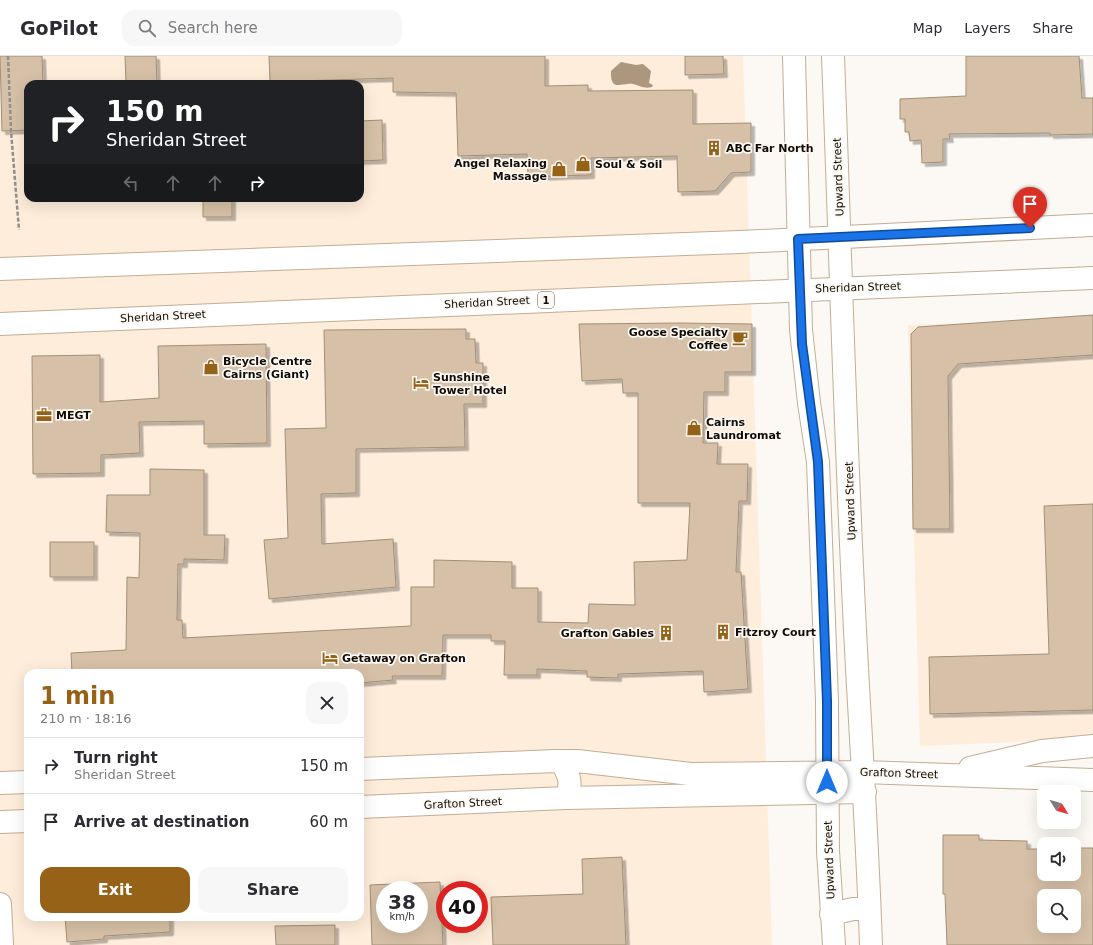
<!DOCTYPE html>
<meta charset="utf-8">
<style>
:root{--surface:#fff;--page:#f7f7f7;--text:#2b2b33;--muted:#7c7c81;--line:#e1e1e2;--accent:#966217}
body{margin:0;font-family:"DejaVu Sans",sans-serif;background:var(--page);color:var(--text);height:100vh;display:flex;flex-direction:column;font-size:15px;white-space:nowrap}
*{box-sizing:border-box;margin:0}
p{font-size:13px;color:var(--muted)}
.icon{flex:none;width:22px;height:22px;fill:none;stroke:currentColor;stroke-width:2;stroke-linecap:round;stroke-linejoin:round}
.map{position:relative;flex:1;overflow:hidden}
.side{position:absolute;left:24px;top:613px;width:340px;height:252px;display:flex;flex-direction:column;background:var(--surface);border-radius:12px;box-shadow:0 4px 16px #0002}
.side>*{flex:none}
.top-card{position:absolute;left:24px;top:24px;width:340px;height:122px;border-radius:12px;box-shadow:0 4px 16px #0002;background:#202124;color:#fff;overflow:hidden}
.needle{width:26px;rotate:127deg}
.tools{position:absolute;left:1037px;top:729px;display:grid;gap:8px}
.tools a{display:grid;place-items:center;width:44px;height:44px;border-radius:8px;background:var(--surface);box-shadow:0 4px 16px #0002;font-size:20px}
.speed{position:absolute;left:376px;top:825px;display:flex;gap:8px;font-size:20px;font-weight:700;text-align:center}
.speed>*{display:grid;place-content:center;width:52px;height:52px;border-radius:50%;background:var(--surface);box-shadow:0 4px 16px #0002;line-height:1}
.speed small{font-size:10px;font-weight:400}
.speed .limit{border:6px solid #d22;background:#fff;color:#111}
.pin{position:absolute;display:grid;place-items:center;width:34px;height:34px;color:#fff;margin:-41px -17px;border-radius:50% 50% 50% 0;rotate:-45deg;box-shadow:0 0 4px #0007}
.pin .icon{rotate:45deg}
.me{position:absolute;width:44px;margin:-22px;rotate:0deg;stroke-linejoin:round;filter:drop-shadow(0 0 3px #0008)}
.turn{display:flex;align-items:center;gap:14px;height:84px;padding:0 16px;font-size:18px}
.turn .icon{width:52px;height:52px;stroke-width:2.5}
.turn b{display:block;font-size:28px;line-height:34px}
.lanes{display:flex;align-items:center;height:38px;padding:0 16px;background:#0003;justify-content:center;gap:20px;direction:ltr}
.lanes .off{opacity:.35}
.round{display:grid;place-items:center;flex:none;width:42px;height:42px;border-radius:12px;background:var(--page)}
.overview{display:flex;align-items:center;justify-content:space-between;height:68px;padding:0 16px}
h1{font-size:24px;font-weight:700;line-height:30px;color:var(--accent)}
.button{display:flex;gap:8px;margin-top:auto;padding:8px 16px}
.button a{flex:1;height:46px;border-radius:12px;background:var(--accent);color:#fff;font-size:16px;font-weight:700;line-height:46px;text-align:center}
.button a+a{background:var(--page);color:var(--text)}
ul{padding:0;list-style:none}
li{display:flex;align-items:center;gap:12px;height:56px;padding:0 16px;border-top:1px solid var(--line)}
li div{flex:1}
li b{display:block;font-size:15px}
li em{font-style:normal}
header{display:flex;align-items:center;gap:24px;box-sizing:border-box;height:56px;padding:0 20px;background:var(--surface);border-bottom:1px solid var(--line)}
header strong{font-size:19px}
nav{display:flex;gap:22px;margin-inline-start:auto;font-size:14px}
.search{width:280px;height:36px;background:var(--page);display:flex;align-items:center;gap:10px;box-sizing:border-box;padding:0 14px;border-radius:12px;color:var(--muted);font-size:15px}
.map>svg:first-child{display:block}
.built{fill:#feedda;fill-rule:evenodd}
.water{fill:#ac967e}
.building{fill:#d6c0a7;stroke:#a38e76;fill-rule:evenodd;filter:url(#shadow)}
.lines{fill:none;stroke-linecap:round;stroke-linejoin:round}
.minor-casing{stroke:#c3ad94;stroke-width:24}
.highway-casing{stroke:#c3ad94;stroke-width:24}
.path{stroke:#948f88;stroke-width:2.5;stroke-dasharray:4 2;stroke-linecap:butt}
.minor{stroke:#fff;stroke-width:22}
.highway{stroke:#fff;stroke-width:22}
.route-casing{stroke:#114b97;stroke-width:10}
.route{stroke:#1a73e8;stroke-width:7}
.labels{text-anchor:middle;stroke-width:3.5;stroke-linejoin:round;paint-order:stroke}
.shield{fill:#fcf8f3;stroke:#59534c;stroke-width:1}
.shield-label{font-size:10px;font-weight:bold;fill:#130c04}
.poi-label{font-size:11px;font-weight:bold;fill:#130c04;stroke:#fcf8f3;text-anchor:start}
.street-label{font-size:11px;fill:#130c04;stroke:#fcf8f3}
</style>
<header>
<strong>GoPilot</strong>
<div class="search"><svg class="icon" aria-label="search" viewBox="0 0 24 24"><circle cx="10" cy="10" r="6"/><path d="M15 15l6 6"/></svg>Search here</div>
<nav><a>Map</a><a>Layers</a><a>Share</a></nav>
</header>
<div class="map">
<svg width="1093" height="889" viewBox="0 0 1093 889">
<defs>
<filter id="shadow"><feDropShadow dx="3.5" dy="3.5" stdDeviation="0" flood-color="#0004"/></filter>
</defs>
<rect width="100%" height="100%" fill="#fcf8f3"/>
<path class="built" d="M0 0H743L772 889H0ZM28 28H360V142H28ZM28 617H360V861H28ZM385 834H419V868H385ZM445 834H479V868H445Z
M1093 262V683L920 690 908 269Z"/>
<path class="water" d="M621 6 636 9 643 8 651 15 649 27 653 29 652 31C644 33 641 30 633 28 622 26 610 37 611 15Z"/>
<path class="building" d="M0 0H42L43 28H28V74L2 75Z
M125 0H156L157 28H126Z
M269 0H545V30L588 29V35L693 34V68L751 67V116L731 117 715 135 678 136 677 100 591 102V119L528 121 527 98 458 100 456 37 393 36V22L270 26Z
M685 0H723L724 18 685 19Z
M966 0H1079L1082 42H1093V78L1050 79V77L949 78 950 83H943V106L922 107 921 84 910 85 909 76H905V63H900V43L966 40Z
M382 64 383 104 360 105V65Z
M203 142H232V161H203Z
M1093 259V299L958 308 948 320 950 473H913L911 278 918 271Z
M679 267 752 268V316H725V336H704L703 387H718L717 408H748L747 445H739L736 516H741L748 633 704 636 703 615 618 618V622L587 621V615L537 613V619H504L505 585H491V579H443L442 620H392L393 624 360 627V617H72L71 597 126 594 127 521 139 522 140 477 106 476 107 439H150V413L204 414V479H225L224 504 184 503V508H178L177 564H182L183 582 411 570V531H434V504L512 506V532H538V566L588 567 589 548 635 549 634 506 687 504 690 447H638V337H623L622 323 582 325 579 268Z
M466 273V283H475L476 307H483V348H464L465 391 356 393V437L321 438 322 488 393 483 396 531 269 543 264 484 288 482 285 373 326 372 324 274Z
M266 288 267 387 204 388V365L139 366 140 397 101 399V417L33 418 32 300 100 299V346L159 342 158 290Z
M1093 448V654L930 658 929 601 1049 598 1044 450Z
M50 486H94V521H50Z
M943 779H979V784L1027 785V793H1044V818H1074V792H1093V889H947L945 838H943ZM1044 840H1074V870H1044Z
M622 801 626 889H493L491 841 583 838 582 803Z
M440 826 443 889H372L370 829ZM385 834H419V868H385Z
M65 861H170V876L104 880V883L67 886Z
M335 869V889H276L275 870Z"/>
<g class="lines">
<defs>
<path id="minor" d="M794 0 801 274 809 347 818 406 827 645 828 795 834 889
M833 0C841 210 846 420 858 630 863 716 868 803 871 889
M561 705C569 719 573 727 566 742
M970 712 1042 695 1093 690
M360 713 555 705H577L691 718 863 716 1093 724
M0 727 28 726
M360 751 566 742 865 736
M0 766 28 765
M0 848 2 889
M831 858 853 853H869"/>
<path id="highway" d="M0 213 740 186 1093 169
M0 268 1093 222"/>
</defs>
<use href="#minor" class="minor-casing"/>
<use href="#highway" class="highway-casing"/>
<path class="path" d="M8 0 11 75 19 174"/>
<use href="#minor" class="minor"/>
<use href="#highway" class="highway"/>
</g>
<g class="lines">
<defs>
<path id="route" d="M827 726V645L818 406 802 288 798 183 1030 172"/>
</defs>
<use href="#route" class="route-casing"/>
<use href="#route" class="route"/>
</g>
<defs>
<symbol id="building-bare" viewBox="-9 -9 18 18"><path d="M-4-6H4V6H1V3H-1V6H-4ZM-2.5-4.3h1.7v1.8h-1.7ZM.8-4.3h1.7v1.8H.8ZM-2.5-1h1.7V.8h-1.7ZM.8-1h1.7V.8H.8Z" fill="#966217" stroke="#fcf8f3" stroke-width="2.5" paint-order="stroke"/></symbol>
<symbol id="shop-bare" viewBox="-9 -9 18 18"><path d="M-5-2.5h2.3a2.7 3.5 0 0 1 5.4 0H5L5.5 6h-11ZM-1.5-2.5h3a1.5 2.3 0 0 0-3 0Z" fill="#966217" stroke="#fcf8f3" stroke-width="2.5" paint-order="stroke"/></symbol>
<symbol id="cafe-bare" viewBox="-9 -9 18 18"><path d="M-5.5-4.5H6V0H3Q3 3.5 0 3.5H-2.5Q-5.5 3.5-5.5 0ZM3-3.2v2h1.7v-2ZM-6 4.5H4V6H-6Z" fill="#966217" stroke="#fcf8f3" stroke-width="2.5" paint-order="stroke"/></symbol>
<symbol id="hotel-bare" viewBox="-9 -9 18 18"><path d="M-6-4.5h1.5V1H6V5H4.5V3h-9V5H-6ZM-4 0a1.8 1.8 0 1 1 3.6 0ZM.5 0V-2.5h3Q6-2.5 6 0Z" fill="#966217" stroke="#fcf8f3" stroke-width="2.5" paint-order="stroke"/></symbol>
<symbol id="office-bare" viewBox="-9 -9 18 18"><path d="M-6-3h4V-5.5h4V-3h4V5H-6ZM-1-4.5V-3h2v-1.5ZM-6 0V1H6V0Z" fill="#966217" stroke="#fcf8f3" stroke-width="2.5" paint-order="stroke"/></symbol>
</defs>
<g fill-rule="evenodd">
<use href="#building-bare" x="703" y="81" width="22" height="22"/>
<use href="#shop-bare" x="572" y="97" width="22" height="22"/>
<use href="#shop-bare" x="548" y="102" width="22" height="22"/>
<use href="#cafe-bare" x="729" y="271" width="22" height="22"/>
<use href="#shop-bare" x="200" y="300" width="22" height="22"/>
<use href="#hotel-bare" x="410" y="316" width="22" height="22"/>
<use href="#office-bare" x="33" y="348" width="22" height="22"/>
<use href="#shop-bare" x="683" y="361" width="22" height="22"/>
<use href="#building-bare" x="712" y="565" width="22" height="22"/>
<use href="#building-bare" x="655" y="566" width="22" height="22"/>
<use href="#hotel-bare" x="319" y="591" width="22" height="22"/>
</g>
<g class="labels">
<rect class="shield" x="538" y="236" width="16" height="16" rx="3"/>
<g class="shield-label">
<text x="546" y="248">1</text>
</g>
<g class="poi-label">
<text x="726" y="96">ABC Far North</text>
<text x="547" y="111" text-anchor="end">Angel Relaxing<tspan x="547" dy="13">Massage</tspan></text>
<text x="595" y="112">Soul &amp; Soil</text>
<text x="728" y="280" text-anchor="end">Goose Specialty<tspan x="728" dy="13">Coffee</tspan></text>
<text x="223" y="309">Bicycle Centre<tspan x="223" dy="13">Cairns (Giant)</tspan></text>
<text x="433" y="325">Sunshine<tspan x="433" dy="13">Tower Hotel</tspan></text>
<text x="56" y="363">MEGT</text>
<text x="706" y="370">Cairns<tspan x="706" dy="13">Laundromat</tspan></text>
<text x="735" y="580">Fitzroy Court</text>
<text x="654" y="581" text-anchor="end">Grafton Gables</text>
<text x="342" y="606">Getaway on Grafton</text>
</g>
<g class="street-label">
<text transform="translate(838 121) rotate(-92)" y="4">Upward Street</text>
<text transform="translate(858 231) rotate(-2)" y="4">Sheridan Street</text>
<text transform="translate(487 246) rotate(-3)" y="4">Sheridan Street</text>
<text transform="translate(163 260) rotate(-3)" y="4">Sheridan Street</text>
<text transform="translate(850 445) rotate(-92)" y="4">Upward Street</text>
<text transform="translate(899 717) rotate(2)" y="4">Grafton Street</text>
<text transform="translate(463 747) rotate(-3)" y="4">Grafton Street</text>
<text transform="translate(829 804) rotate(-92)" y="4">Upward Street</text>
</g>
</g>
</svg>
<div class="tools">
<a><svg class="needle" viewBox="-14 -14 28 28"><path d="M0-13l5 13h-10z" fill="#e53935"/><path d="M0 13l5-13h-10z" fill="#7c7c81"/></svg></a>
<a><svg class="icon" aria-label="sound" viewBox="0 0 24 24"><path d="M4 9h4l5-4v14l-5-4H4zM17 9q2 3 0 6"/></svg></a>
<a><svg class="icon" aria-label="search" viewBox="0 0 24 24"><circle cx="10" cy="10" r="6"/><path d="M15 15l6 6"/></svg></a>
</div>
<div class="speed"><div>38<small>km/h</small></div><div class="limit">40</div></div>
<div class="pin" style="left:1030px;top:172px;background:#d93025"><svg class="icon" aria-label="arrive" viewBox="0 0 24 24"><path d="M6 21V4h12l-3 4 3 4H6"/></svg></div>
<svg class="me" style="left:827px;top:726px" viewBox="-20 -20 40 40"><circle r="19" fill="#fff"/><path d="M0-13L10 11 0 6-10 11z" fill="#1a73e8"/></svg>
<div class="top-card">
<div class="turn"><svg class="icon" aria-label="right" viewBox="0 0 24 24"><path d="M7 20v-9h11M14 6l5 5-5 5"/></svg><div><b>150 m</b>Sheridan Street</div></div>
<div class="lanes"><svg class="icon off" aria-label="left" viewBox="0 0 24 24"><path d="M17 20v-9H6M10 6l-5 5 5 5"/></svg><svg class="icon off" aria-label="ahead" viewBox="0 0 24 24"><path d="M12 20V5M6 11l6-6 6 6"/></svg><svg class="icon off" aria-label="ahead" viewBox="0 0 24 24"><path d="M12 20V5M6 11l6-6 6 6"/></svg><svg class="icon" aria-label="right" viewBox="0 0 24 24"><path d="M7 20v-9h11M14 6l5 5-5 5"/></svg></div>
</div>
<section class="side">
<div class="overview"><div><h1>1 min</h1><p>210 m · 18:16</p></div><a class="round"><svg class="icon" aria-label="close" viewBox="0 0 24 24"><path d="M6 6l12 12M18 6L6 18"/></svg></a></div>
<ul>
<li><svg class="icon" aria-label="right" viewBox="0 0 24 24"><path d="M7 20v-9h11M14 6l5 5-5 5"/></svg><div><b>Turn right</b><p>Sheridan Street</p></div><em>150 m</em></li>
<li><svg class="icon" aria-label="arrive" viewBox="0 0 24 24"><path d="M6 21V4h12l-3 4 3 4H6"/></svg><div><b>Arrive at destination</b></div><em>60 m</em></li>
</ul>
<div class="button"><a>Exit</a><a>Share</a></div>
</section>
</div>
